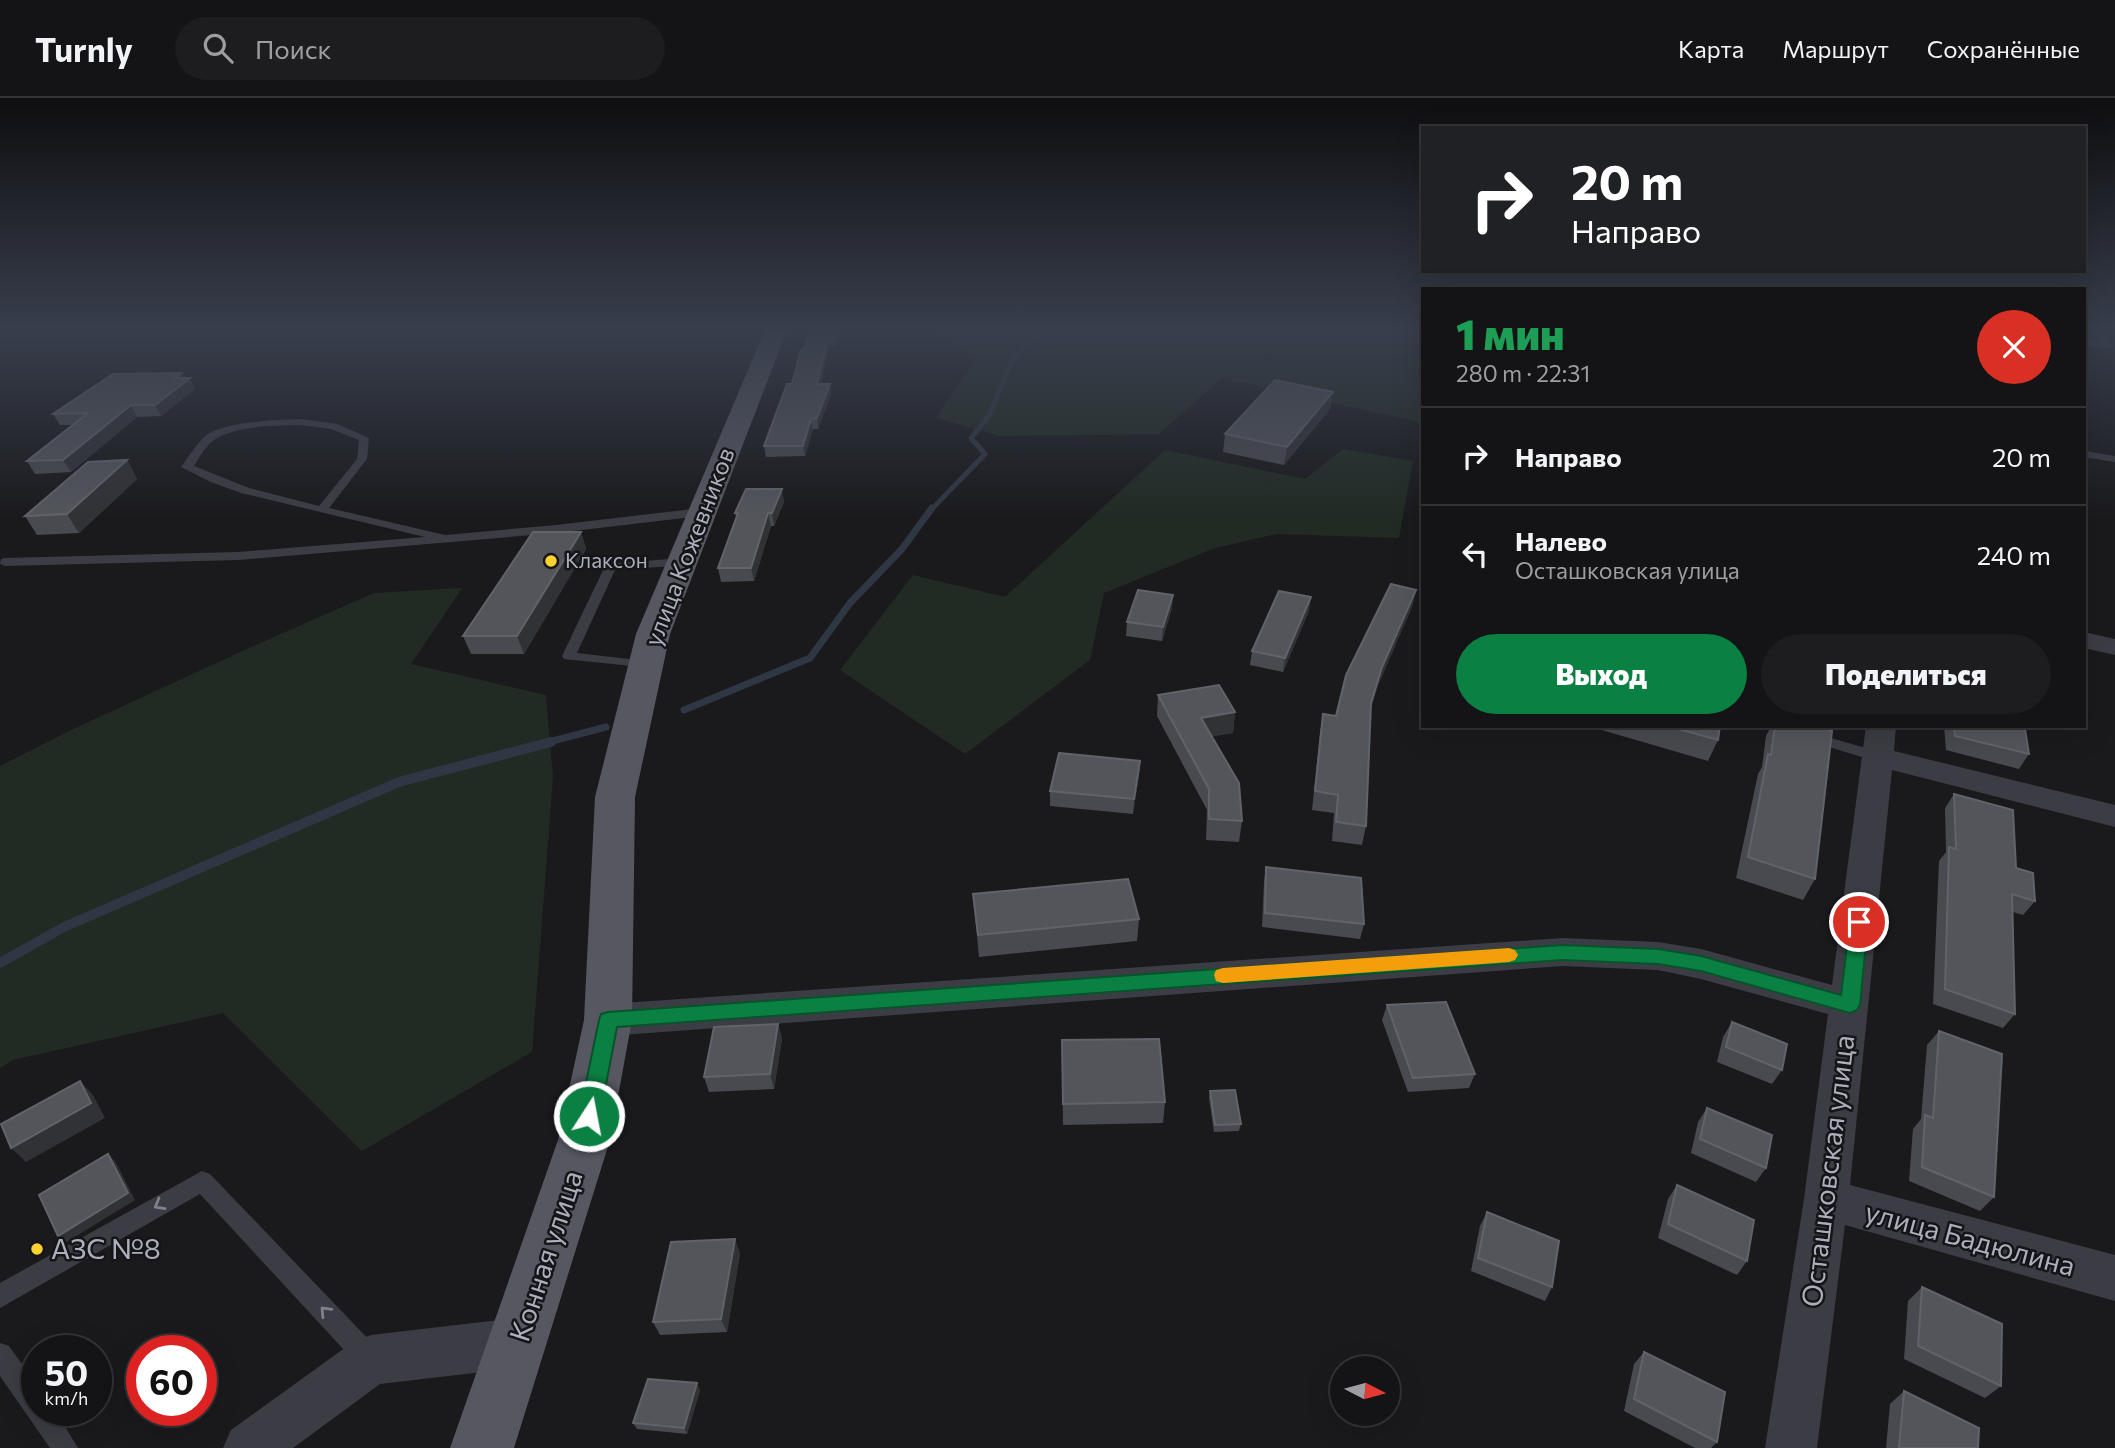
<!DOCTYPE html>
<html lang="ru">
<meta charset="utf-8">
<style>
:root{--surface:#141416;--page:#1d1d1f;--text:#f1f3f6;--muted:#9d9ea1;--line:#333335;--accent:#0b8043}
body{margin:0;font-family:Commissioner,sans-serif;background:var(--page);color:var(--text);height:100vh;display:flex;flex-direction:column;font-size:26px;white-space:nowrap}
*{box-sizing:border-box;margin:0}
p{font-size:23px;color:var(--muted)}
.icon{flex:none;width:38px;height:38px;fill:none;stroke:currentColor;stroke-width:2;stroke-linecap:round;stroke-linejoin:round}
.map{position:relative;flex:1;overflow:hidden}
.side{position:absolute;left:1421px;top:189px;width:665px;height:441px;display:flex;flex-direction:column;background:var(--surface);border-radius:0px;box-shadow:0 7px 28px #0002,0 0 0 2px var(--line)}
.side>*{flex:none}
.hud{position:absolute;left:1421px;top:28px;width:665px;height:147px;border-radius:0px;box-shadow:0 7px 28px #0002,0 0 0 2px var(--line);background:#202124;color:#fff;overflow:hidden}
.needle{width:46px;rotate:96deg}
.fabs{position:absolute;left:1330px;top:1258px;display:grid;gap:14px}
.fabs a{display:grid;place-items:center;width:70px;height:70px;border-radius:50%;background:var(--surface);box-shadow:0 7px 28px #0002,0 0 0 2px var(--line);font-size:35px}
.speed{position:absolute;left:21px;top:1237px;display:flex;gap:14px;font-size:35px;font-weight:700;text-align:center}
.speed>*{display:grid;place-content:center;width:91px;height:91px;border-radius:50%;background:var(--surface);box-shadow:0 7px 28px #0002,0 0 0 2px var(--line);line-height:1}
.speed small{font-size:18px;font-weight:400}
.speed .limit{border:10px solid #d22;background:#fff;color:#111}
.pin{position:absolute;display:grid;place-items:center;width:60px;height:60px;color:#fff;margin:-30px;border:4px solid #fff;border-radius:50%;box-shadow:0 2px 7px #0007}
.me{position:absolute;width:77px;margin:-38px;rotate:11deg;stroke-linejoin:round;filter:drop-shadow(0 0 5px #0008)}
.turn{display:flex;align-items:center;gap:24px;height:147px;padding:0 35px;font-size:32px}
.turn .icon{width:91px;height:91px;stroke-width:2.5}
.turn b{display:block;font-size:49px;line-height:60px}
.round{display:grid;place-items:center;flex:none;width:74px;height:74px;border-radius:37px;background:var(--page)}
.headline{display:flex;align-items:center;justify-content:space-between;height:119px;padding:0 35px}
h1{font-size:42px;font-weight:800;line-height:52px;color:#1e9e55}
.primary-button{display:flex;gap:14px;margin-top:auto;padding:14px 35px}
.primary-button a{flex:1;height:80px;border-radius:42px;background:var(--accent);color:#fff;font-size:28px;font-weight:800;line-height:80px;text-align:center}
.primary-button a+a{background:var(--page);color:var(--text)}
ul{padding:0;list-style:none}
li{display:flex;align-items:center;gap:21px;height:98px;padding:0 35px;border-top:2px solid var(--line)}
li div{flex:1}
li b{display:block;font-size:26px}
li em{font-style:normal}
header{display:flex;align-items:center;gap:42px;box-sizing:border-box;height:98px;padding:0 35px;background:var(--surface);border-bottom:2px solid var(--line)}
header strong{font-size:33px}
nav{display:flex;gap:38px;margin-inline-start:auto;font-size:24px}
.search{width:490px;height:63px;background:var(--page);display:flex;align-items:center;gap:18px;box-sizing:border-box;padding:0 24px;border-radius:38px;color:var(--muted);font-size:26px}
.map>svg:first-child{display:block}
.green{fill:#212b24}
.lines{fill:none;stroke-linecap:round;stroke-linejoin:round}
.stream-far2{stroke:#2e3743;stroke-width:5}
.stream-far1{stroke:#2e3743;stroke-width:7}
.stream{stroke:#2e3743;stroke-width:10}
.lane{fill:#3c3d44;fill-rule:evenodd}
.street{fill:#3c3d44;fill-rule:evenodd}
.primary{fill:#565761;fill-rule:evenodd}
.wall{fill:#484a4f}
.shaded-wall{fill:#313236}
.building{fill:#53555b;stroke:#61636a;stroke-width:2}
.oneway{stroke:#7f818d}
.route{fill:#0b8043;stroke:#07532c;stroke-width:2}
.slow{fill:#f59e0b}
.poi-dot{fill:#ffd22f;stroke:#151518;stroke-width:2.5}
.labels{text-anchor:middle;stroke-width:5;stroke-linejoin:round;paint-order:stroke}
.far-poi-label{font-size:21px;fill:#abafbd;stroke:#151518;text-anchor:start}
.street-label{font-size:24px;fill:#abafbd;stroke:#151518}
.near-street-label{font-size:28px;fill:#abafbd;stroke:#151518}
.near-poi-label{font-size:28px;fill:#abafbd;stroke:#151518;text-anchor:start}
</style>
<header>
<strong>Turnly</strong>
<div class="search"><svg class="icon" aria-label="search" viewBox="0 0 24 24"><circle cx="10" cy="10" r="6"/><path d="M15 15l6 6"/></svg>Поиск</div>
<nav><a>Карта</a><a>Маршрут</a><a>Сохранённые</a></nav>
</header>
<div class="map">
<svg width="2115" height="1350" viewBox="0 0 2115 1350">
<rect width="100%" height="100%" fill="#1a1a1d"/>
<path class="green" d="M930 232H1423V325L1222 280 1159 336 999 338 936 320 976 260Z
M1343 351 1413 363 1399 440 1276 436 1215 450 1104 495 1090 562 965 656 840 572 913 477 1005 499 1165 352 1305 381Z
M462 490 411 566 546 597 553 679 532 954 362 1053 223 915 13 962 0 970V668L69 633 249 550 374 495Z"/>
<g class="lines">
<path class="stream-far2" d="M931 412 985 356 971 340 989 318 1012 262 1042 232"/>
<path class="stream-far1" d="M684 612 810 560 850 505 902 451 932 410
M545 645 606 629"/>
<path class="stream" d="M0 865 64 829 399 684 551 644"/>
<path class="lane" d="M2091 232H2100L2115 247 2110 250 2084 248V242L2101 244Z
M301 321 337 326 369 340 367 361 329 410 445 437 556 427 701 410 707 414 701 418 556 435 238 462 5 468 0 466 1 461 5 460 238 454 425 439 241 395 211 384 181 369C188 360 196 346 205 338 224 323 277 322 301 321ZM301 327 331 331 359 342 357 361 319 408 249 390 194 368C199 360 206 347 214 342 238 327 274 328 301 327Z
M2084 353 2115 358V364L2084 359Z
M682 460 688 464 686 467 615 472 577 555 646 563 653 567 651 570 564 561 562 558 606 466Z
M1824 638 1883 655 1886 659 1878 664 1819 646 1816 643Z
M202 1073 210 1076 376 1249 379 1258 376 1267 367 1270 358 1267 200 1096 0 1210V1185Z
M0 1245 9 1248 37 1287V1312H55L78 1350H50L0 1278Z"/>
<path class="street" d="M2084 534 2115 541V557L2084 550Z
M1866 628H1896L1894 653 2115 707V729L1892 672 1850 1087 2115 1157V1203L1845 1127 1817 1350H1765L1804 1101 1828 916 1701 881 1658 872 1562 868 608 938 594 933 588 922 594 911 608 906 1562 840 1658 844 1701 851 1832 887Z
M517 1220 534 1228 542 1245 534 1262 517 1270 380 1286 293 1350H223L231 1332 353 1244 371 1237Z"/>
<path class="primary" d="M765 232H787L670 536 635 699 632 922 610 1042 514 1350H450L558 1042 584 922 595 699 636 536Z"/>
</g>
<path class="wall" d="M841 232 836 248H829L821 286H830L831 296 818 331H813L805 358 766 359 764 348 792 286 803 252Z
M184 280 195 291 161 318 137 319 71 374 35 376 27 363 73 327H60L53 316Z
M1333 294 1330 311 1284 367 1223 354 1225 336Z
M127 362 137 381 79 435 37 437 25 418Z
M784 404 774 428H771L754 483 721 484 718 470 736 419 735 415Z
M581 434 586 451 524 556H471L463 538Z
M1416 492 1412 509 1378 587 1371 610 1366 728 1362 747 1332 743 1334 715 1312 712 1320 635 1323 616 1336 618Z
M1172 510 1162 543 1126 538 1127 524Z
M1309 513 1283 574 1250 567 1252 553Z
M1158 597 1235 614 1233 635 1212 638 1242 723 1239 744 1206 742 1207 712 1157 618Z
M1588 628H1720L1718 642 1708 663Z
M1771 628H1814L1815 781 1803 802 1736 780 1758 676 1762 669 1766 638Z
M1944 628H2015L2029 656 2019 671 1946 652Z
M1140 663 1139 677 1133 716 1050 708V693Z
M1954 696 2016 770 2035 803 2023 817 2013 814 2015 916 2003 930 1933 906 1939 763 1946 754 1945 710Z
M1266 769 1364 826 1360 841 1262 829 1264 784Z
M973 796 1139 821 1137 843 979 859Z
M1387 907 1475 976 1469 990 1408 994 1382 922Z
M1732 924 1782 972 1772 986 1717 964 1723 939Z
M778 926 782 941 774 991 709 994 704 979Z
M1939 933 1994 1099 1980 1113 1909 1083 1913 1031 1921 1021 1927 947Z
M1062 964 1165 1004 1163 1025 1063 1027Z
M1210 993 1241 1026 1239 1033 1214 1034 1209 1000Z
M1707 1010 1766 1070 1756 1084 1691 1055 1698 1024Z
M1677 1087 1747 1163 1737 1177 1658 1140 1668 1101Z
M1487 1114 1552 1189 1545 1203 1471 1173 1480 1128Z
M740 1155 727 1234 660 1237 653 1224Z
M1922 1189 2001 1288 1985 1300 1904 1261 1908 1203Z
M1644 1254 1717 1344 1711 1350H1695L1624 1313 1634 1266Z
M700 1292 687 1336 637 1331 633 1325Z
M1904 1293 1978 1350H1886L1890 1306Z"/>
<path class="shaded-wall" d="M837 232H841L836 248 835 239Z
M828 239 829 248 819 296 817 286Z
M182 275 186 283 190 280 195 291 161 318 155 307 175 280Z
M830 286 831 296 818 331 817 320Z
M1333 294 1330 311 1284 367 1287 349Z
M131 307 137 319 71 374 63 362Z
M811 321 813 331 805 358 803 348Z
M127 362 137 381 79 435 67 416Z
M782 391 784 404 774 428 772 415Z
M768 415 771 428 754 483 751 470Z
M581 434 586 451 524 556 517 538Z
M1416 492 1412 509 1378 587 1367 623 1371 605 1382 569Z
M1173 497 1172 510 1162 543 1163 529Z
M1311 499 1309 513 1283 574 1285 560Z
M1235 614 1233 635 1199 641 1201 620Z
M1140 663 1139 677 1133 716 1134 701Z
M778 926 782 941 774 991 770 976Z
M80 983 93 997 105 1020 26 1064 11 1050Z
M108 1056 115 1063 135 1102 65 1145 58 1138Z
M735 1141 740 1155 727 1234 721 1221Z
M697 1285 700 1292 687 1336 684 1330Z"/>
<path class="building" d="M811 232H837L835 239H828L817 286H830L817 320 811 321 803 348H764L787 286H792L801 252H803Z
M182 275 175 280H190L155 307H131L63 362 27 363 88 315 53 316 113 276Z
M1275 282 1333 294 1287 349 1225 336Z
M127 362 67 416 25 418 88 364Z
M746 391H782L772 415H768L751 470H718L738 415H735Z
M533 434H581L517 538H463Z
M1391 486 1416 492 1382 569 1371 605 1366 728 1336 724 1338 697 1315 693 1323 616 1336 618 1346 577Z
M1138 492 1173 497 1163 529 1127 524Z
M1279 493 1311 499 1285 560 1252 553Z
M1219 587 1235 614 1201 620 1239 685 1242 723 1209 721V691L1158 597Z
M1668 628H1720L1718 642Z
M1775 628H1814L1832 633 1815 781 1748 759 1768 656 1771 657Z
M1954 628H2015L2025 631 2029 656 1955 638Z
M1059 655 1140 663 1134 701 1050 693Z
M1954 696 2013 712 2016 770 2033 775 2035 803 2012 796 2015 916 1945 891 1949 749 1956 751Z
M1266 769 1361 780 1364 826 1265 815Z
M1128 781 1139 821 978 837 973 796Z
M1446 904 1475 976 1413 980 1387 907Z
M1732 924 1787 946 1782 972 1726 949Z
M778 926 770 976 704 979 714 929Z
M1939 933 2002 956 1994 1099 1922 1069 1925 1017 1933 1020Z
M1159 941 1165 1004 1063 1006 1062 942Z
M80 983 91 1005 11 1050 1 1026Z
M1235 992 1241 1026 1215 1027 1210 993Z
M1707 1010 1772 1037 1766 1070 1700 1041Z
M108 1056 128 1095 58 1138 39 1097Z
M1677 1087 1754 1122 1747 1163 1668 1126Z
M1487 1114 1559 1143 1552 1189 1478 1160Z
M735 1141 721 1221 653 1224 671 1144Z
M1922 1189 2002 1226 2001 1288 1918 1248Z
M1644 1254 1725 1294 1717 1344 1634 1301Z
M648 1281 697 1285 684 1330 633 1325Z
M1904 1293 1979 1330 1978 1350H1899Z"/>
<defs><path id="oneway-chevron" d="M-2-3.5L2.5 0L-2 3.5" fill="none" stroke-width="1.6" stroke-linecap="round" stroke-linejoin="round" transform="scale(1.75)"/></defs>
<g class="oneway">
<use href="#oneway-chevron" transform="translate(159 1107) rotate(150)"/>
<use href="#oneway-chevron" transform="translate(325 1213) rotate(-133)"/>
</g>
<linearGradient id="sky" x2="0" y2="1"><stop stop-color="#0e0e10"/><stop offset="0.55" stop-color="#383e4c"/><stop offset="1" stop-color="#383e4c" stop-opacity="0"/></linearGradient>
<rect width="2115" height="421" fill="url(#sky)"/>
<path class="route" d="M1859 817 1866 819 1868 824 1860 907 1857 912 1850 915 1701 873 1658 866 1562 862 617 929 600 1018 597 1025 589 1027 582 1025 579 1018 599 922 601 916 608 914 1562 847 1658 851 1701 858 1841 897 1850 824 1853 819Z"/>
<path class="slow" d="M1509 850 1515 852 1518 857 1515 862 1509 864 1223 885 1216 883 1214 877 1216 872 1223 870Z"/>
<g class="poi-dot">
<circle cx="551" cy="463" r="7"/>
<circle cx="37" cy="1151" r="7"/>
</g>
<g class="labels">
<g class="far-poi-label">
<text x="565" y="470">Клаксон</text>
</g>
<g class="street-label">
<text transform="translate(690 449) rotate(-69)" y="8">улица Кожевников</text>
</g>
<g class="near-street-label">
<text transform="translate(1828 1073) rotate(-83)" y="10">Осташковская улица</text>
<text transform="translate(1970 1141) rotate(15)" y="10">улица Бадюлина</text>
<text transform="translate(546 1158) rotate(-72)" y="10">Конная улица</text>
</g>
<g class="near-poi-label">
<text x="51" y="1161">АЗС №8</text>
</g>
</g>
</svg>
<div class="fabs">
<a><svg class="needle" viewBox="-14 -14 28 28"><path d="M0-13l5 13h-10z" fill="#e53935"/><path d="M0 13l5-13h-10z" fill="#9d9ea1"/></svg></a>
</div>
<div class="speed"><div>50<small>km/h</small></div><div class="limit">60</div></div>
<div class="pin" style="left:1859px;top:824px;background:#d93025"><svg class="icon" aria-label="arrive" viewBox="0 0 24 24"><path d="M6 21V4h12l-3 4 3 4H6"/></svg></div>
<svg class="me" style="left:589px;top:1018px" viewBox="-20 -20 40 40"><circle r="17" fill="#0b8043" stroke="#fff" stroke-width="3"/><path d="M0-11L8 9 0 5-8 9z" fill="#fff"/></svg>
<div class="hud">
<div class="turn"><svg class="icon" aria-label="right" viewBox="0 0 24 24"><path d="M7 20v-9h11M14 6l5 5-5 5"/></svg><div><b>20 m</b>Направо</div></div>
</div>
<section class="side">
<div class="headline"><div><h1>1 мин</h1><p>280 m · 22:31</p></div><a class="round" style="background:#d93025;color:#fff"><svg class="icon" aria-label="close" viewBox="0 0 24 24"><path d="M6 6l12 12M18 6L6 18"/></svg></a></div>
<ul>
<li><svg class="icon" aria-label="right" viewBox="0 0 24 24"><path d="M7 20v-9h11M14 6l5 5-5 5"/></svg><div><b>Направо</b></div><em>20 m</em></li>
<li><svg class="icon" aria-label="left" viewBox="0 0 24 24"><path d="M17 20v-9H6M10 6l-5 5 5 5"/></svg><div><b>Налево</b><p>Осташковская улица</p></div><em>240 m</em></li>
</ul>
<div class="primary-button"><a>Выход</a><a>Поделиться</a></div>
</section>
</div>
